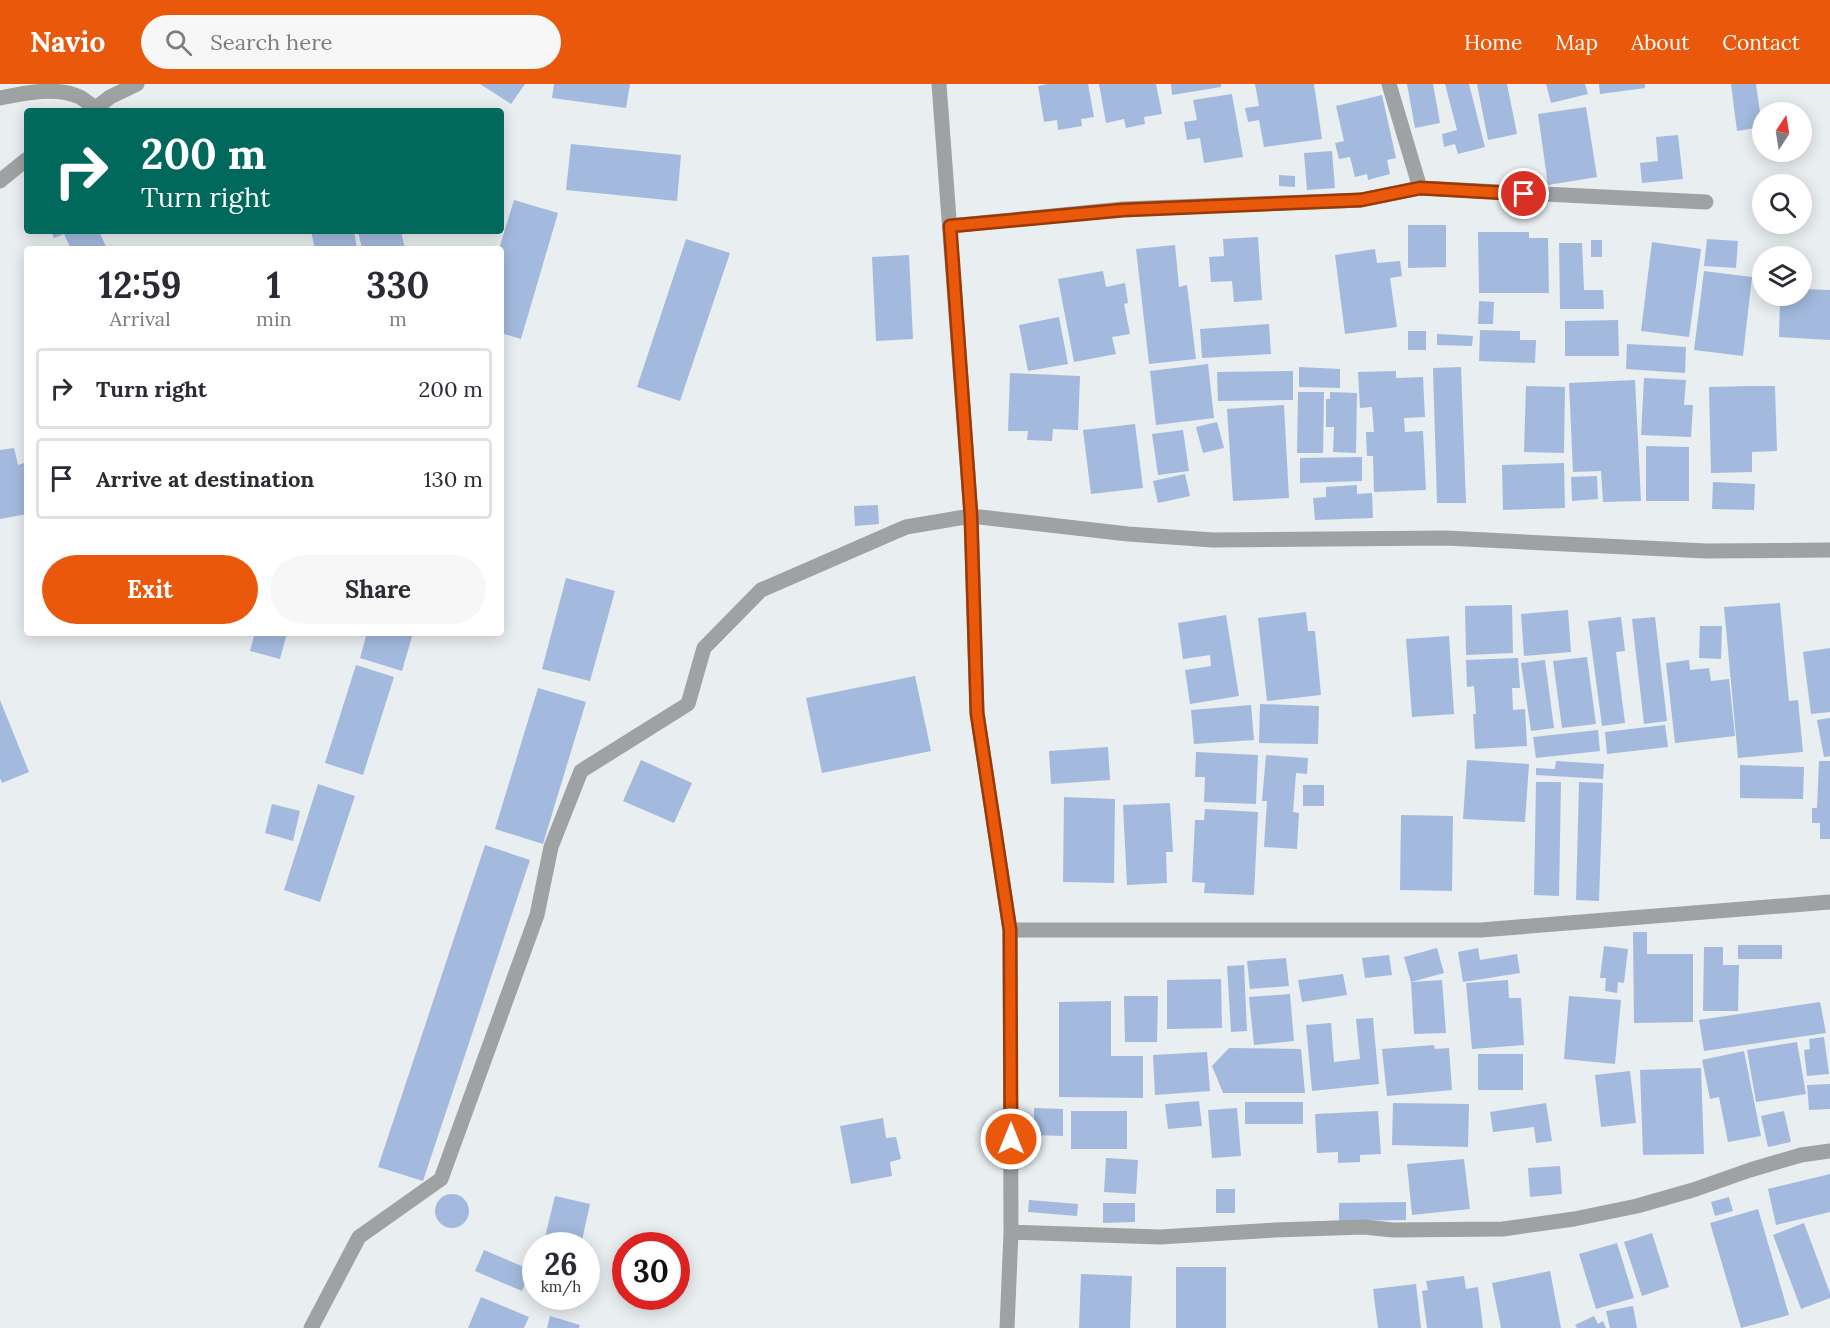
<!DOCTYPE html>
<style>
:root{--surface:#fff;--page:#f7f7f7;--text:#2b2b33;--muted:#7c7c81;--line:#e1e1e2;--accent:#ea580c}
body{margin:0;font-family:Lora,serif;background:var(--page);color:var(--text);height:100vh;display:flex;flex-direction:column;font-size:22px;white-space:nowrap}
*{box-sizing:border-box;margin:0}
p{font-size:20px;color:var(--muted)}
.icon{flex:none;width:33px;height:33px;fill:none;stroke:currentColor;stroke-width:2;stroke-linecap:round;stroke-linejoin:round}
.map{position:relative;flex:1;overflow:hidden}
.details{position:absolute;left:24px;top:162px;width:480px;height:390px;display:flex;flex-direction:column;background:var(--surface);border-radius:6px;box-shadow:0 3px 15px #0003}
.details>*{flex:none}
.guide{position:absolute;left:24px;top:24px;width:480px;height:126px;border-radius:6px;box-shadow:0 3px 15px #0003;background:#00695c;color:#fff;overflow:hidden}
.needle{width:39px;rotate:12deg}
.buttons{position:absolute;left:1752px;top:18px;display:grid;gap:12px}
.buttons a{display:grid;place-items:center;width:60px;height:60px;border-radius:50%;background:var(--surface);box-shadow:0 3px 15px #0003;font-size:30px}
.speed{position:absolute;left:522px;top:1148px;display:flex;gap:12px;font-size:30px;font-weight:700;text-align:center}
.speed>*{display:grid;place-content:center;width:78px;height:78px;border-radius:50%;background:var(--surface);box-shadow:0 3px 15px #0003;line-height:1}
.speed small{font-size:15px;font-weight:400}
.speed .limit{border:9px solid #d22;background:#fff;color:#111}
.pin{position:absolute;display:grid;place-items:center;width:51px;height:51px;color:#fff;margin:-26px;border:3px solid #fff;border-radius:50%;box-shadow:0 2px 6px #0007}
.me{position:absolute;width:66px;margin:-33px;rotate:0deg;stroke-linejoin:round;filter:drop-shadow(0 0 4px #0008)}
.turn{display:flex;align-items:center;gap:21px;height:126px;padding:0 18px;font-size:27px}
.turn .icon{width:78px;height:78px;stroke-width:2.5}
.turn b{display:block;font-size:42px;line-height:51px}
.eta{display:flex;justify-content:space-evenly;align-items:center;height:102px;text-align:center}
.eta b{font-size:36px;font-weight:700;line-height:42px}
.primary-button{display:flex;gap:12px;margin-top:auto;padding:12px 18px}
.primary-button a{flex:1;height:69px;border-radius:36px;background:var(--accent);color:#fff;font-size:24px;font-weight:700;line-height:69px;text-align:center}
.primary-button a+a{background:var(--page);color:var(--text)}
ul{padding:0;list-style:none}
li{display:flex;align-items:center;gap:18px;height:81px;margin:0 12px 9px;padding:0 6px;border:3px solid var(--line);border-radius:6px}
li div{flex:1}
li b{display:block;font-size:22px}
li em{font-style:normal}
header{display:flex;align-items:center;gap:36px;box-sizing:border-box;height:84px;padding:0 30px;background:var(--accent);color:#fff}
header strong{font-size:28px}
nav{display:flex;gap:33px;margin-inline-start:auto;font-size:21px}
.search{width:420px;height:54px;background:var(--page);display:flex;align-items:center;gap:15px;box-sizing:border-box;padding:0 21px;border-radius:33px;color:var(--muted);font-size:22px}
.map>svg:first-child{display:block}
.building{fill:#a3bade}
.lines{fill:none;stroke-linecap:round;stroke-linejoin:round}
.minor{stroke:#9fa2a2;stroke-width:15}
.route-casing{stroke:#983908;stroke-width:15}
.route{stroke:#ea580c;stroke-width:10}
</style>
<header>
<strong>Navio</strong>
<div class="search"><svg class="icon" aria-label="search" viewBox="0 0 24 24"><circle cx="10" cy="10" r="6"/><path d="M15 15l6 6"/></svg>Search here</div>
<nav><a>Home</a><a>Map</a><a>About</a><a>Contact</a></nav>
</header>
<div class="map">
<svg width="1830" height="1244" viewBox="0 0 1830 1244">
<rect width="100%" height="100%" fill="#e9eef0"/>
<path class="building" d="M480 0H525L511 20Z
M554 0H630L626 24 552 14Z
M1048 0H1088L1094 33 1081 35 1082 42 1058 46 1057 36 1044 38 1038 2Z
M1099 0H1156L1162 30 1144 33 1145 40 1126 44 1124 35 1106 39Z
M1171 0H1221V3L1172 11Z
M1255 0H1314L1322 55 1264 63 1259 36 1248 38 1245 24 1259 22Z
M1407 0H1433L1440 39 1415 44Z
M1445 0H1469L1485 63 1458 70 1455 60 1444 63 1442 50 1457 46Z
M1477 0H1507L1517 50 1488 56Z
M1546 0H1585L1588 10 1551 19Z
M1599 0H1645V4L1600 10Z
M1731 0H1756L1762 43 1737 47Z
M1232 10 1243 73 1204 79 1200 54 1187 56 1184 38 1197 36 1193 16Z
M1382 11 1396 74 1387 76 1390 90 1368 96 1367 90 1355 93 1350 73 1339 75 1335 59 1344 57 1336 22Z
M1586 23 1597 93 1548 101 1538 30Z
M1678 51 1683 95 1642 99 1640 79 1658 77 1656 53Z
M571 60 681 71 677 117 566 106Z
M1332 67 1335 104 1307 106 1304 69Z
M1279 91 1295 92V103L1279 102Z
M514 116 558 129 521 255 501 249V165H499Z
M1408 141H1446V183L1408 184Z
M51 147H99L107 165H71L64 150 54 154Z
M311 147H354L357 165H315Z
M358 147H401L405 165H362Z
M1478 148H1529V154H1548L1549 209H1479Z
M1258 153 1262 216 1234 218 1232 197 1211 198 1209 173 1224 172 1223 155Z
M686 155 730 169 680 317 637 303Z
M1707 155 1738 157 1736 184 1704 182Z
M1591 156H1602V173H1591Z
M1652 158 1701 165 1689 253 1641 247Z
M1559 159H1582L1584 206H1603L1604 225H1560Z
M1175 161 1179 203 1187 201 1196 275 1149 280 1136 165Z
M1375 165 1377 179 1400 177 1402 192 1390 194 1397 243 1345 250 1335 171Z
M909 171 913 255 876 257 872 173Z
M1103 187 1106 203 1125 199 1128 219 1124 220 1130 250 1112 253 1116 270 1074 278 1058 195Z
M1704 187 1752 193 1743 272 1694 266Z
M1802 205 1830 206V256L1779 253 1780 212H1802Z
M1479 217 1494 218 1493 240H1478Z
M1059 233 1068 280 1028 287 1019 241Z
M1618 236 1619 272H1565V237Z
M1269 240 1271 270 1202 274 1200 245Z
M1480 246 1520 247V256H1536L1535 279 1479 277Z
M1408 247H1426V266H1408Z
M1437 250 1473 252 1472 262 1437 261Z
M1627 260 1686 263 1685 289 1626 285Z
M1208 280 1214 334 1156 341 1150 287Z
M1299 283 1340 285V304L1299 303Z
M1461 283 1466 419H1437L1433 284Z
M1293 287V316L1218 317 1217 288Z
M1396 287V294L1423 293 1425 333 1404 334 1405 348 1423 347 1426 406 1374 408 1373 372H1367L1366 348H1374L1372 323 1360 324 1358 288Z
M1010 289 1080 292 1078 346 1053 345 1052 357 1027 356 1028 347H1008Z
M1644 294 1686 296 1684 321H1693L1691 353 1641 351Z
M1635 296 1641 417 1603 418 1601 387 1573 388 1569 299Z
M1526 302 1565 303 1564 369 1524 368Z
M1750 302H1775L1777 367 1752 368V388L1711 389 1709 303Z
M1298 308H1324L1323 369H1297Z
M1330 308 1357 309 1356 369 1333 368 1334 343H1326V315H1330Z
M1284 321 1289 414 1233 417 1227 325Z
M1217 338 1224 364 1203 369 1196 343Z
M1135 340 1143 404 1091 410 1083 346Z
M1183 346 1189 387 1158 391 1152 350Z
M1646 362 1689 363V417H1646Z
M14 364 18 381 24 379 27 395V430L0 435V366Z
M1362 373V397L1300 399V374Z
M1564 379 1565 424 1503 426 1502 381Z
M1185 390 1190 412 1158 419 1153 397Z
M1597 392 1598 415 1572 417 1571 393Z
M1713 398 1755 400 1754 426 1712 425Z
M1357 401V410L1372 409 1373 434 1315 436 1313 414 1326 413V403Z
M878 421 879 440 855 442 854 422Z
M566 494 615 507 590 597 542 585Z
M1780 519 1789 617 1798 616 1803 668 1738 674 1724 523Z
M1512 521 1513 569 1466 571 1465 522Z
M1568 526 1571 568 1524 572 1521 530Z
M1306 528 1308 547H1315L1321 611 1267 617 1258 534Z
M1226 531 1239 612 1190 620 1185 586 1211 582 1210 571 1183 575 1178 539Z
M1621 533 1625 567 1616 568 1625 639 1602 642 1588 537Z
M1655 533 1667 637 1644 640 1632 535Z
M1700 542H1722L1721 575 1699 574Z
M255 549H287L280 575 250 567Z
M367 549H413L402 587 360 574Z
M1449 552 1454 630 1412 633 1406 555Z
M1830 564V628L1811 630 1803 568Z
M1587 573 1596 640 1562 644 1553 577Z
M1518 574 1520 604H1512L1513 626 1525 625 1527 662 1475 665 1473 630H1476L1474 602 1467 603 1466 576Z
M1545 576 1554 644 1531 647 1521 579Z
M1689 576 1690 586 1709 584 1711 597 1729 595 1735 652 1675 659 1666 579Z
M356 581 394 593 363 691 325 679Z
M915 592 931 667 822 689 806 614Z
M538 604 586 618 543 760 495 745Z
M0 616 29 688 2 699 0 694Z
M1260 620 1319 622 1318 660 1259 659Z
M1251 621 1254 656 1194 660 1191 626Z
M1830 634V672L1824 673 1817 636Z
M1665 641 1668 663 1607 670 1605 648Z
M1598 646 1600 667 1536 674 1533 653Z
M1108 663 1110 696 1051 700 1049 667Z
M1196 668 1258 671 1256 720 1204 718 1205 693H1195Z
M1266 671 1308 674 1307 690 1296 689 1293 728 1299 729 1297 765 1264 763 1267 717H1262Z
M641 676 692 699 674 739 623 717Z
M1467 676 1529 680 1525 738 1463 735Z
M1556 677 1604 680 1603 695 1536 691V684L1555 685Z
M1819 677H1830V755H1820V739H1812V724H1817Z
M1740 681 1804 683 1803 715 1740 714Z
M1536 698H1561L1559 812 1534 811Z
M1579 698 1603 699 1599 817 1576 816Z
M318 700 355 712 320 818 284 806Z
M1303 701H1324V722H1303Z
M1064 713 1115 715 1114 799 1063 798Z
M1170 719 1173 768H1166L1167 799 1127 801 1123 721Z
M272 720 300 727 293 757 265 749Z
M1205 725 1258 728 1254 811 1204 809 1205 799 1192 798 1195 736H1204Z
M1401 731 1453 732 1452 807 1400 806Z
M485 761 530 776 423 1097 378 1083Z
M1633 848H1647V870H1693V938L1634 939Z
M1738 861H1782V875H1738Z
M1604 862 1628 865 1624 899 1618 898 1617 909 1605 907 1606 894H1600Z
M1704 863H1723V881H1739L1738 927H1703Z
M1437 864 1444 889 1411 898 1404 873Z
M1478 864 1480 876 1517 870 1520 889 1463 898 1458 868Z
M1389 871 1392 891 1365 894 1362 874Z
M1286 874 1289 902 1250 905 1247 877Z
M1244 881 1247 947 1231 948 1227 882Z
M1343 890 1347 911 1302 918 1298 896Z
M1221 895 1222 944 1167 945V896Z
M1442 896 1446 949 1414 950 1411 898Z
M1508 896 1509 914H1521L1524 961 1472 965 1466 899Z
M1290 910 1294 957 1254 961 1249 913Z
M1124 912H1158L1157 958H1125Z
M1569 912 1621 916 1615 980 1564 975Z
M1111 917V972H1143V1014L1059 1013V918Z
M1820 918 1826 949 1704 967 1699 936Z
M1373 934 1379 1000 1312 1007 1306 941 1331 939 1334 978 1360 975 1356 935Z
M1824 953 1829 990 1807 992 1804 966 1810 965 1809 955Z
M1797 958 1806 1010 1756 1018 1747 966Z
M1434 961 1435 965 1449 964 1452 1006 1387 1012 1382 965Z
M1229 964 1301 965 1305 1009H1223L1212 982Z
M1744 967 1761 1052 1728 1058 1719 1013 1710 1015 1702 976Z
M1207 968 1210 1007 1155 1011 1153 971Z
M1478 970H1523V1006H1478Z
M1701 984 1704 1070 1643 1071 1640 986Z
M1630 987 1636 1039 1601 1043 1595 991Z
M1830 1000V1025L1809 1026 1807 1001Z
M1199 1017 1202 1042 1168 1045 1165 1020Z
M1245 1018H1303V1040H1245Z
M1393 1019 1469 1020 1468 1063 1392 1061Z
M1546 1019 1552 1057 1536 1059 1534 1043 1493 1048 1490 1028Z
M1034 1024 1063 1025V1052L1034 1051Z
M1237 1024 1241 1072 1212 1074 1208 1026Z
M1071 1027H1127V1065H1071Z
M1378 1027 1381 1070 1360 1071V1078L1338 1079V1068L1317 1069 1315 1030Z
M1784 1027 1791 1058 1768 1063 1761 1032Z
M883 1034 886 1054 896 1053 901 1075 890 1078 892 1092 851 1100 840 1042Z
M1106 1074 1138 1076 1136 1110 1104 1108Z
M1464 1075 1470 1125 1412 1131 1407 1080Z
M1560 1082 1562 1110 1530 1113 1528 1084Z
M1830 1090V1128L1776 1141 1768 1105Z
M1216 1105H1235V1129H1216Z
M435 1127a17 17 0 1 1 34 0a17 17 0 1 1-34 0Z
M555 1112 590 1120 581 1161H543Z
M1729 1113 1733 1127 1715 1132 1711 1118Z
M1029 1116 1078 1120 1077 1132 1028 1128Z
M1406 1118V1136L1339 1137V1119Z
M1103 1119H1135V1138L1103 1139Z
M1758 1125 1789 1231 1741 1244 1710 1139Z
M1804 1139 1830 1209V1214L1801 1225 1773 1151Z
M1652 1149 1669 1203 1642 1212 1624 1158Z
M1617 1159 1634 1214 1596 1225 1579 1170Z
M484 1166 531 1186 522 1207 475 1187Z
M1176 1183H1226V1244H1176Z
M1550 1187 1561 1244H1501L1492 1199Z
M1081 1190 1132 1192 1130 1244H1079Z
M1464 1192 1466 1205 1478 1203 1483 1244H1427L1422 1207 1428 1206 1426 1197Z
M1416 1200 1421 1244H1378L1373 1205Z
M481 1213 529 1233 524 1244H468Z
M1633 1222 1637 1244H1610L1606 1227Z
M550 1232 580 1241 579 1244H547Z
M1594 1232 1598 1240 1603 1237 1606 1244H1577L1575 1241Z"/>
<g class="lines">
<path class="minor" d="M939 0 971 432 977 629 1010 846 1011 1148 1007 1244
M1389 0 1420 104
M0 14C24 9 56 2 80 13 85 16 91 21 95 24
M92 27 110 13 137 0
M0 97 27 75
M950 142 1123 125 1361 116 1420 104 1706 118
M1010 846H1481L1830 818
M1011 1148 1160 1153 1275 1146 1364 1143 1393 1146 1503 1145 1574 1135 1637 1122 1693 1106 1750 1086 1801 1071 1830 1067
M311 1244 359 1153 441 1095 537 831 551 763 581 687 688 620 704 564 761 506 906 443 971 432 1128 450 1213 456 1446 454 1706 467 1830 466"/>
</g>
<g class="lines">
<defs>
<path id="route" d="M1011 1055 1010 846 977 629 971 432 950 142 1123 126 1361 116 1420 104 1524 110"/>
</defs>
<use href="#route" class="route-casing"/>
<use href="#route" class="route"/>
</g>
</svg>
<div class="buttons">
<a><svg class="needle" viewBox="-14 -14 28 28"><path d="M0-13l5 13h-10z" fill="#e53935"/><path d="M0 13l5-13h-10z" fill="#7c7c81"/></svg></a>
<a><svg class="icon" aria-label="search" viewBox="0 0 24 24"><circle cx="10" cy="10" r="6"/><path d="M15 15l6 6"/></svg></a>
<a><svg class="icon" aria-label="layers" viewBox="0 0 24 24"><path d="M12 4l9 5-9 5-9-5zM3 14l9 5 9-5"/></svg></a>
</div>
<div class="speed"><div>26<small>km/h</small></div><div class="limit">30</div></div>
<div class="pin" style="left:1524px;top:110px;background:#d93025"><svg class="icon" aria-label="arrive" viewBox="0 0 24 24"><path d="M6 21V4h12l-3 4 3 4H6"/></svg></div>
<svg class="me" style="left:1011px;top:1055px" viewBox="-20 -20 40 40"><circle r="17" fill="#ea580c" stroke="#fff" stroke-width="3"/><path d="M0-11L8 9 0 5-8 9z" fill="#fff"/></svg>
<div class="guide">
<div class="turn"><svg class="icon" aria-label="right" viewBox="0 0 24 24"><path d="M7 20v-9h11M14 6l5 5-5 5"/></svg><div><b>200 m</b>Turn right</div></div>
</div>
<section class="details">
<div class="eta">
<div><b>12:59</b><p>Arrival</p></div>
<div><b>1</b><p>min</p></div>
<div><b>330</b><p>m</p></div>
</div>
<ul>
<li><svg class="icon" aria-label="right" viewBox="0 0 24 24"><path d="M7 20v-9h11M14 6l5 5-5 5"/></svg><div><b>Turn right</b></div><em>200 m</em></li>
<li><svg class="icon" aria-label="arrive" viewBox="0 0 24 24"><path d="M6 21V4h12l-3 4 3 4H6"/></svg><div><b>Arrive at destination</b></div><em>130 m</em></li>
</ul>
<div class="primary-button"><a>Exit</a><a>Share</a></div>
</section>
</div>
